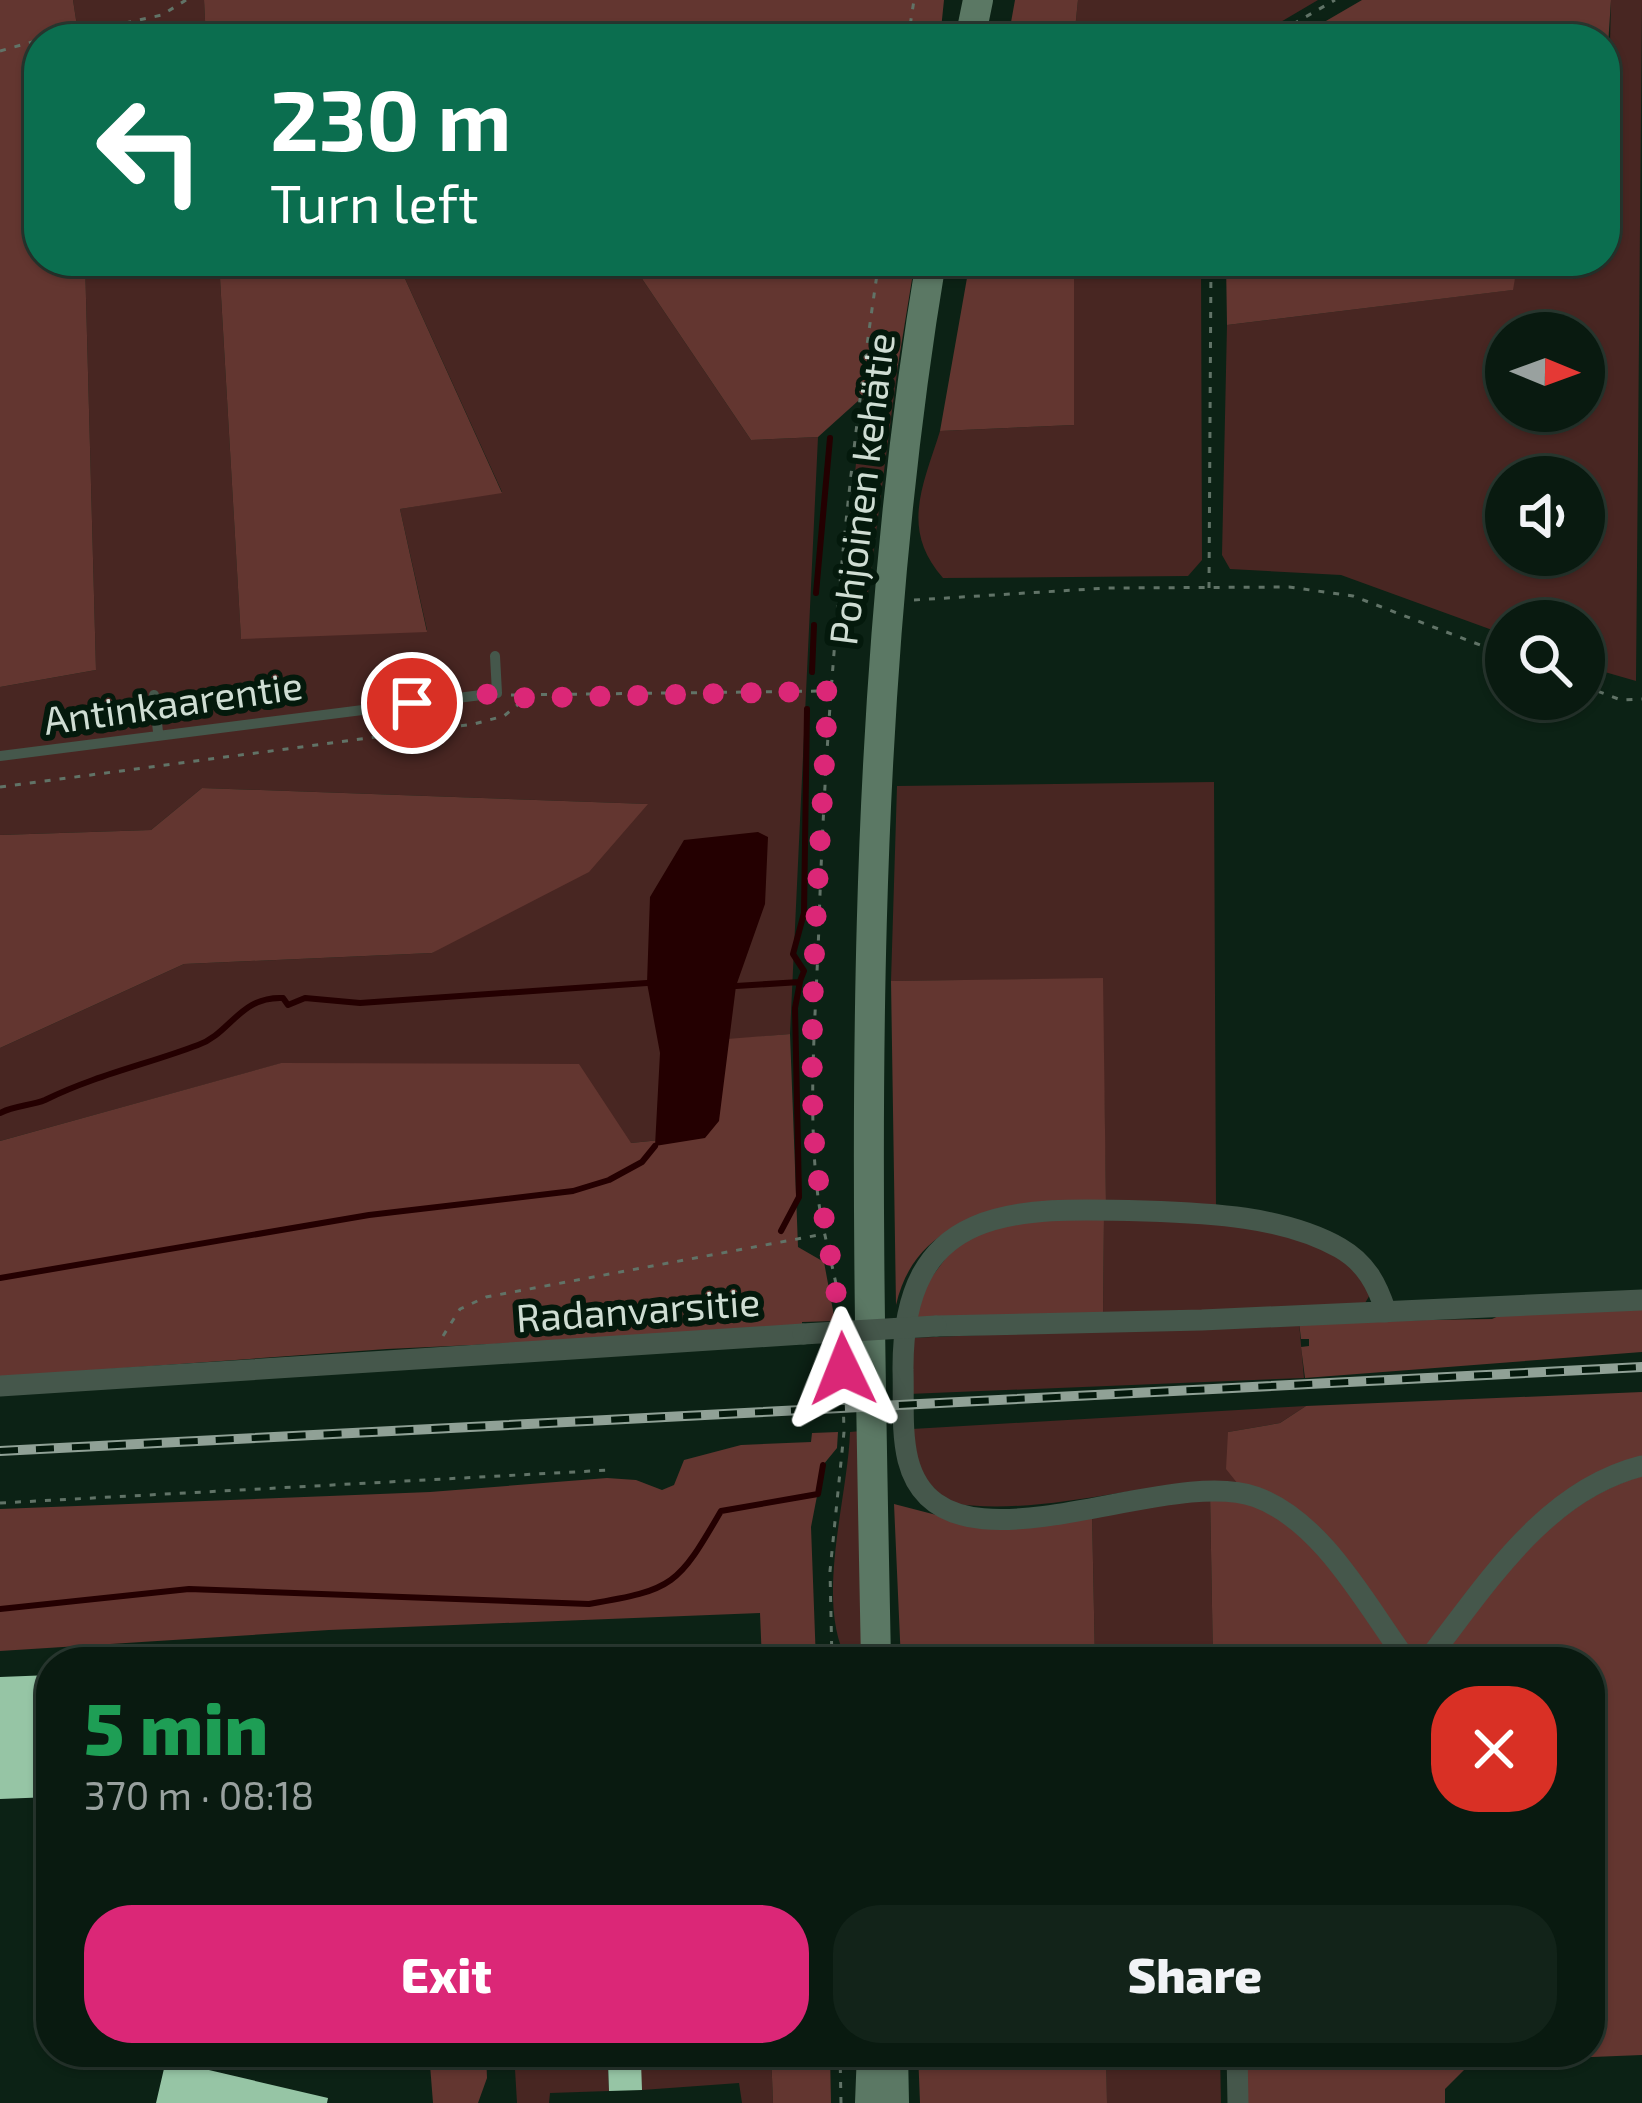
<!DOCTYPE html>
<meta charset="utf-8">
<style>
:root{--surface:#091a10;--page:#122319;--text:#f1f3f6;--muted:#99a19f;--line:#293830;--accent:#db2777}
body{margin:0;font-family:"Exo 2",sans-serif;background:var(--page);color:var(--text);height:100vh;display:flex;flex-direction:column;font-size:45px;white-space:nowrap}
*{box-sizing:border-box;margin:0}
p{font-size:39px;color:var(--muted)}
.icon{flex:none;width:66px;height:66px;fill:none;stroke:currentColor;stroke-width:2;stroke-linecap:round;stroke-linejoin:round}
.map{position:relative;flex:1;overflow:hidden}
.sheet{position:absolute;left:36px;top:1647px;width:1569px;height:420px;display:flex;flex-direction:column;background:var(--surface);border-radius:48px;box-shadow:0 3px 9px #0004,0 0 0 3px var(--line)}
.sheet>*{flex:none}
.banner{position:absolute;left:24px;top:24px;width:1596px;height:252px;border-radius:48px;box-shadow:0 3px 9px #0004,0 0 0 3px var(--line);background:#0b6e4f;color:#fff;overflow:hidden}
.needle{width:78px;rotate:91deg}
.fabs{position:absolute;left:1485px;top:312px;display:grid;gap:24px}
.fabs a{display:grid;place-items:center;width:120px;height:120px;border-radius:50%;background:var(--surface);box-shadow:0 3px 9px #0004,0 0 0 3px var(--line);font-size:60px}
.pin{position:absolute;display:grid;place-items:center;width:102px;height:102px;color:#fff;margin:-51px;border:6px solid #fff;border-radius:50%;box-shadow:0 3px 12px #0007}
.me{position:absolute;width:132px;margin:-66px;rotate:358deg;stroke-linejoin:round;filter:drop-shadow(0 0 9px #0008)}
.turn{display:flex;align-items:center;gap:42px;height:252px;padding:0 48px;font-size:54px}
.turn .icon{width:156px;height:156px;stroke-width:2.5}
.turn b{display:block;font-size:84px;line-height:102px}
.round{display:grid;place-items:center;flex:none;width:126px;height:126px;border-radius:48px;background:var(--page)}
.summary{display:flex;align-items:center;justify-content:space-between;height:204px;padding:0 48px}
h1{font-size:72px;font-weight:800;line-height:90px;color:#1e9e55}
.button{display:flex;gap:24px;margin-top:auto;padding:24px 48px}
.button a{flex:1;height:138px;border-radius:48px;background:var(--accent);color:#fff;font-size:48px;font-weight:800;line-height:138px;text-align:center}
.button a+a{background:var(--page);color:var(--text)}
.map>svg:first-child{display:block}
.green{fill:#482622;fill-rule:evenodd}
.forest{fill:#633630}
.water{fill:#240001}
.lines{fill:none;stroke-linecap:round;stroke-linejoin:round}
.stream{stroke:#240001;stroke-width:6}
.building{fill:#96c5a5}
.path{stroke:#617367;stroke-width:3;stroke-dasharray:6 9;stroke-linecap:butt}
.lane{stroke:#45574b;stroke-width:10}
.street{stroke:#45574b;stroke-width:21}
.secondary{stroke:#5b7864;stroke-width:30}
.rail-casing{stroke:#90a196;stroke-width:10}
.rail{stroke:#04190c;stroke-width:6;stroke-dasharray:18;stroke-linecap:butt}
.street-bridge{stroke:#45574b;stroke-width:21}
.route{stroke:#db2777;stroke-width:21;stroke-dasharray:0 37.8}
.labels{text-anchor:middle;stroke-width:12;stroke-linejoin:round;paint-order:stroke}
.street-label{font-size:39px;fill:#cfddd3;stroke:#04190c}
</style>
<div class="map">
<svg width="1642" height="2103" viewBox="0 0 1642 2103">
<rect width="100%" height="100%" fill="#0c2215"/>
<path class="green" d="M73 0H204L206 39H79Z
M1078 0H1318L1252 39H1074Z
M1611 0H1642L1636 681 1584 666V621H1506V635L1341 575 1230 569 1222 555 1227 325 1512 290 1518 261H1605ZM1506 333H1584V411H1506ZM1506 477H1584V555H1506Z
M85 261H219L241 638 427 630 400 509 502 492 397 261H630L751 440 818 437 790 1034 715 1041 670 1139 631 1143 282 1063 0 1141V1048L184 964 432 953 647 804 202 788 151 830 0 835V687L96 670Z
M1074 261H1201L1202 560 1188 576 943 578C900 529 923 486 940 431L1074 425Z
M898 365 868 593 861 599 842 596 863 397Z
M1214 782 1216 1207 1106 1204 1102 979 891 981 897 786Z
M1104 1215C1181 1221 1334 1212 1371 1293L1362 1308 1103 1317Z
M1299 1322 1304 1378 908 1394 910 1338Z
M1306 1406 1280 1423 1228 1432 1238 1484C1137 1478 1052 1518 947 1503L918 1470 912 1429Z
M861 1431 864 1662H848C814 1603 848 1498 850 1432Z
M1210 1493 1213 1662H1095L1092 1513Z
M514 2052H771L773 2103H742L739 2083 642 2090 608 2063 609 2091 550 2093 549 2103H517Z
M1106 2052H1220L1221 2103H1107Z"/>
<path class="forest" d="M0 0H73L79 39H39V261H85L96 670 0 687Z
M204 0H944L940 39H480L477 35 470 39H206Z
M1015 0H1078L1074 39H1008Z
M1362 0H1611L1606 76 1605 39H1295Z
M219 261H397L502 493 400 509 427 632 241 639Z
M630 261H915L898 365 818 437 751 440Z
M970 261H1074V425L940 431Z
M1226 261H1518L1513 290 1227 325Z
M202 788 648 804 589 872 432 953 184 964 0 1048V835L151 830Z
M1103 978 1106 1204C1022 1207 919 1205 896 1305L891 981Z
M790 1034 798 1247 824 1262 835 1321 802 1322V1330L387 1349 0 1377V1141L281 1063 579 1064 631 1143 670 1139 715 1040Z
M1104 1215 1103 1317H911L913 1302 960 1239 1008 1223Z
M1642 1308V1352L1305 1378 1301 1347 1309 1346V1339H1301L1299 1322 1492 1319 1505 1313Z
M1642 1392V1458C1535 1489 1492 1564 1428 1648L1409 1651 1337 1557 1238 1484 1226 1469 1228 1432 1280 1423 1306 1406Z
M838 1432 837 1448 823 1465 811 1527 816 1662H762L760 1613 329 1630 0 1651V1509L430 1492 607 1478 636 1480 662 1490 674 1485 684 1460 741 1445 811 1442 812 1433Z
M1642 1476V2055L1472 2062 1445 2089V2103H1247V2052H1590V1662H1435C1494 1590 1548 1503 1642 1476Z
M1210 1493C1302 1502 1349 1592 1397 1662H1213Z
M894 1504 975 1525 1092 1513 1095 1662H901Z
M429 2052H486L487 2078 478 2103H433Z
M771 2052H830L831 2103H773Z
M918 2052H1106L1107 2103H920Z"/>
<path class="water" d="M758 832 768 837 765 904 736 986 719 1121 705 1138 655 1146 660 1053 647 983 650 897 684 840Z"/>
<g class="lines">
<path class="stream" d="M816 593 830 438
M812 672 814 625
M800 981 804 971 793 954 804 913 807 709
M736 986 800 982 795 1008 799 1197 781 1231
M0 1113C15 1105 31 1106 45 1100 96 1075 148 1064 198 1045 230 1034 240 996 283 998L288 1005 305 998 360 1003 647 983
M0 1278 369 1215 573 1191 609 1180 642 1162 655 1146
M0 1609 189 1589 589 1604C674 1590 678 1585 721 1511L818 1494 823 1465"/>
</g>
<path class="building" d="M51 1675V1797L0 1799V1677Z
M166 2060 328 2098 327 2103H156Z
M641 2062 642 2090 609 2091 608 2063Z"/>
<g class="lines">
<path class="path" d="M52 39 162 15 186 0
M908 39 914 0
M1267 39 1335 0
M0 51 39 40
M1209 588 1211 261
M914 600 1107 588 1289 587 1353 596 1506 655
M1584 686 1621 700 1642 699
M511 695 825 691
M0 787 474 724 504 716 526 698
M841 1313C836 1274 823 1236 818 1197 807 1107 816 1014 819 924 826 700 846 482 879 261
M443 1336 460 1309 486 1297 824 1234
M0 1503 610 1470
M832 1662 830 1571 844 1432 842 1353
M840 2052 841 2103"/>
<path class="lane" d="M154 695 158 732
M0 756 497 693 495 656"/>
<path class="street" d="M1386 1312C1377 1284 1366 1263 1340 1248 1284 1216 1208 1213 1145 1211 1013 1207 902 1204 903 1370 904 1399 901 1431 908 1460 941 1589 1163 1463 1256 1497 1324 1522 1367 1607 1408 1662
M936 1326 1202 1320 1642 1300
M0 1386 803 1334
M1426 1662C1485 1587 1543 1491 1642 1466
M1237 2052 1238 2103"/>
<path class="secondary" d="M970 39 978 0
M876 1662C867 1193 853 726 931 261
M893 2052 894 2103
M870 2103 872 2052"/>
<defs>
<path id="rail" d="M0 1451 1642 1367"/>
</defs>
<use href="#rail" class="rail-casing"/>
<use href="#rail" class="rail"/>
<path class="street-bridge" d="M803 1334 936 1326"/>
</g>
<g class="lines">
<path class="route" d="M412 703 497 693 526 698 828 691C822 831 809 974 813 1114 815 1201 841 1282 843 1369"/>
</g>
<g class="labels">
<g class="street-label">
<text transform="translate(862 489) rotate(-83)" y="14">Pohjoinen kehätie</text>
<text transform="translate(173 703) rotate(-8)" y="14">Antinkaarentie</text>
<text transform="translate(638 1310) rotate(-4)" y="14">Radanvarsitie</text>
</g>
</g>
</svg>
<div class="fabs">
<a><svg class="needle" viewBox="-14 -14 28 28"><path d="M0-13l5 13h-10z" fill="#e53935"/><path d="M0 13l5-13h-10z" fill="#99a19f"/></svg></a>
<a><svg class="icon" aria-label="sound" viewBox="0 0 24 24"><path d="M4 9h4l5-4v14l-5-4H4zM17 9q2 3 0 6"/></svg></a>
<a><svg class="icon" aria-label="search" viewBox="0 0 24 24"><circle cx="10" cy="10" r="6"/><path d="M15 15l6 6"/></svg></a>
</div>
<div class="pin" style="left:412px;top:703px;background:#d93025"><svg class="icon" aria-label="arrive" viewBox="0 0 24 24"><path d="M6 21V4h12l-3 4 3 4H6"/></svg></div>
<svg class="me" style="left:843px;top:1369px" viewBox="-20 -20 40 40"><path d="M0-17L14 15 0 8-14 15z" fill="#db2777" stroke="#fff" stroke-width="4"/></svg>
<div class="banner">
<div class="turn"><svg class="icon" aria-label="left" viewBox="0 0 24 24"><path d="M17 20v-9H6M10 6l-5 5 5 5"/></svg><div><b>230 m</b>Turn left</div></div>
</div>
<section class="sheet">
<div class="summary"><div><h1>5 min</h1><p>370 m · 08:18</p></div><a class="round" style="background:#d93025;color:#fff"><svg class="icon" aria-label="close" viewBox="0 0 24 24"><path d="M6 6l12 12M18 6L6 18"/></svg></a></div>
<div class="button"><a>Exit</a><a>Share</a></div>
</section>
</div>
